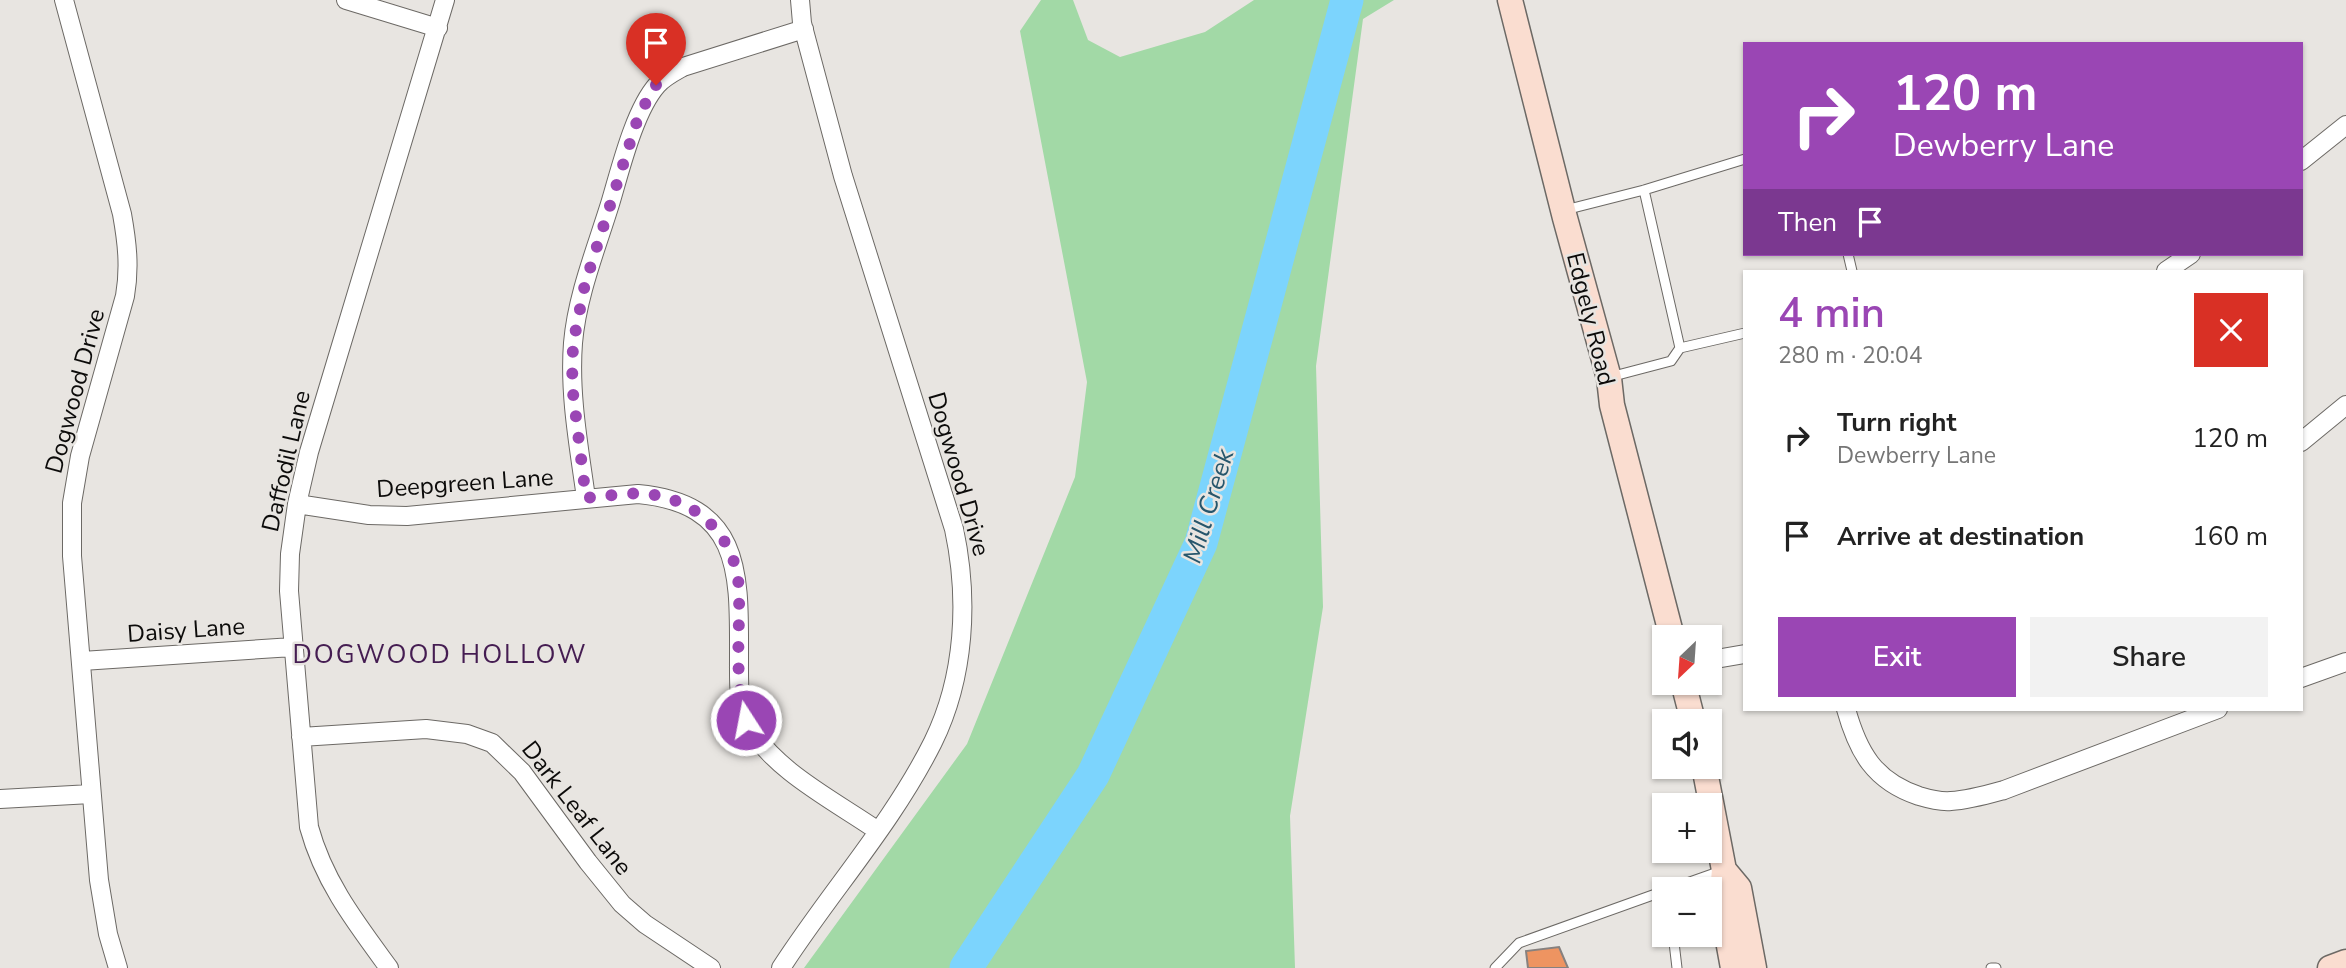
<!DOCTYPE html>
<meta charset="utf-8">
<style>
:root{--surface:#fff;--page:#f2f2f2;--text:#222;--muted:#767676;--accent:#9a46b4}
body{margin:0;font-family:"Nunito Sans",sans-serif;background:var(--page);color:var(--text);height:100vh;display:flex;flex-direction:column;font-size:26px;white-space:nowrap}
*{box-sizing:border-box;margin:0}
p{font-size:23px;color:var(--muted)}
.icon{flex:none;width:38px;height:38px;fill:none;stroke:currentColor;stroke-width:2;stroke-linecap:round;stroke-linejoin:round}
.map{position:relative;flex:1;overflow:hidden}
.details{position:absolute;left:1743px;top:270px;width:560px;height:441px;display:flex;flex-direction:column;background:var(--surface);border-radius:0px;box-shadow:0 2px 5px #0004}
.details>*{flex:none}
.guide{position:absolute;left:1743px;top:42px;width:560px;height:214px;border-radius:0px;box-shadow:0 2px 5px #0004;background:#9a46b4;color:#fff;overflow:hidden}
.needle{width:46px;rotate:205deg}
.fabs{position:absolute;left:1652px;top:625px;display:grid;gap:14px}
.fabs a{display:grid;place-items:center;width:70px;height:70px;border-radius:0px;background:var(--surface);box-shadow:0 2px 5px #0004;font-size:35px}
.pin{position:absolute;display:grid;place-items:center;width:60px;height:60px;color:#fff;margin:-72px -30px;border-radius:50% 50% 50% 0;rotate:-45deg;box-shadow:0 0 7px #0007}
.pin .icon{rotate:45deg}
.me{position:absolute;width:77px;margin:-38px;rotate:349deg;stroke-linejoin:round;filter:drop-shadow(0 0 5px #0008)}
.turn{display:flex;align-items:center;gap:24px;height:147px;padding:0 35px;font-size:32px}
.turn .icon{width:91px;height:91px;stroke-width:2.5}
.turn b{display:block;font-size:49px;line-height:60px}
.then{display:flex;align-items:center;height:66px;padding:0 35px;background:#0003;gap:14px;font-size:26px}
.round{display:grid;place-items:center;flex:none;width:74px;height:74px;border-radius:0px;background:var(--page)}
.head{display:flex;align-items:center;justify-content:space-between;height:119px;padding:0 35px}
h1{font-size:42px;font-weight:600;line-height:52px;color:var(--accent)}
.action{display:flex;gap:14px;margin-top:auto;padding:14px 35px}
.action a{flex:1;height:80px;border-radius:0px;background:var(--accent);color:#fff;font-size:28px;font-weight:600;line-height:80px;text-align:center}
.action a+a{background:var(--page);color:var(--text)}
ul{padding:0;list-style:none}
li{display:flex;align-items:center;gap:21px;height:98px;padding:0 35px}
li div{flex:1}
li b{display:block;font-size:26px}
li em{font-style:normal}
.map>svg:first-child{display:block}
.green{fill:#a2d9a6}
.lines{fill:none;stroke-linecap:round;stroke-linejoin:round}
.river{stroke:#7cd4fd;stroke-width:33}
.building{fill:#ee9461;stroke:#86817f;stroke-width:2}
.service-casing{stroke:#6c6965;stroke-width:11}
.minor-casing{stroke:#6c6965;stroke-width:20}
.secondary-casing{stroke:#6c6965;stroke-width:27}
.service{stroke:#fff;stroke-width:9}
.minor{stroke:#fff;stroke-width:18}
.secondary{stroke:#faddd0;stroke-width:24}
.route{stroke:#9a46b4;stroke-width:12;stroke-dasharray:0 21.6}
.labels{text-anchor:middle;stroke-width:5;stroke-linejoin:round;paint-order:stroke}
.street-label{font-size:24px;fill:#0c0b0a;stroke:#e8e5e1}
.water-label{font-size:26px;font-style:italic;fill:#26566c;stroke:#e8e5e1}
.neighbourhood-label{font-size:26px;letter-spacing:2px;fill:#451d52;stroke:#e8e5e1}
</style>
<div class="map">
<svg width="2346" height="968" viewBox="0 0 2346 968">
<rect width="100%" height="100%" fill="#e8e5e1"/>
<path class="green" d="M1041 0H1073L1088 40 1120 57 1205 32 1254 0H1394L1363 19 1316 366 1323 607 1290 816 1295 968H804L967 744 1075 477 1087 382 1020 31Z"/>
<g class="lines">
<path class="river" d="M966 968 1093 775 1201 543 1347 0"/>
</g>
<path class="building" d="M1559 947 1568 968H1528L1526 951Z"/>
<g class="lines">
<defs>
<path id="service" d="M1644 190 1680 348
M1565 210 1644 190 1745 159
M1848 254 1852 271
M1610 377 1671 361 1680 348 1745 333
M1670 889 1721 871
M1673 934 1677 968
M1495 968 1519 943 1664 891
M1991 968H1996"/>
<path id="minor" d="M64 0 122 214C127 242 130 267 125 296L80 456 72 503V556L99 880 108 934 118 968
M346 0 438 28
M2301 161 2346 125
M2166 271 2191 254
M2301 442 2346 405
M586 498C579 447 569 394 573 343 577 296 596 249 610 204 620 171 634 111 657 85 664 77 674 72 683 67L804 29
M297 504 369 515 407 516 638 494C744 504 739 576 739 660 739 681 738 705 747 723 772 770 835 801 878 831
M1710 660 1745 654
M82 661 293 647
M2301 678 2346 662
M1846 709C1858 752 1874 781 1919 796 1929 799 1940 802 1951 801 1969 800 1986 795 2004 790L2218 709
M301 737 426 729 467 734 492 743 522 772 588 862 622 904 645 924 711 968
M0 799 91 794
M389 968C356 923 324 882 309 827L289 591 290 554 297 504 309 452 445 0
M781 968C830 892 892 824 933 742 965 677 969 599 954 529L843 176 802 23 800 0"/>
<path id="secondary" d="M1510 0 1565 218 1609 378 1612 405 1672 637
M1683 682 1693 721
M1704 766 1724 870 1721 902 1733 968
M1724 870 1739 888 1754 968
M2330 968 2346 962"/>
</defs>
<use href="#service" class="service-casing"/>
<use href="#minor" class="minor-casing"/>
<use href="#secondary" class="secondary-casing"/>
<use href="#service" class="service"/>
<use href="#minor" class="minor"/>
<use href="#secondary" class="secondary"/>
</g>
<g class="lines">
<path class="route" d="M656 85 644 106 636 124 585 284 573 344 572 385 586 498C608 496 633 491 655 495 704 504 738 543 739 592 740 635 734 679 746 720"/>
</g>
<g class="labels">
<g class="street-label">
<text transform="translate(1591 319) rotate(76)" y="8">Edgely Road</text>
<text transform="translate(75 391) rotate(-75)" y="8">Dogwood Drive</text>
<text transform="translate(286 461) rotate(-77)" y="8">Daffodil Lane</text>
<text transform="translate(959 474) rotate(74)" y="8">Dogwood Drive</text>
<text transform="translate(465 483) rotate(-4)" y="8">Deepgreen Lane</text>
<text transform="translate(186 630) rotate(-4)" y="8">Daisy Lane</text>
<text transform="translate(577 808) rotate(52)" y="8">Dark Leaf Lane</text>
</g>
<g class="water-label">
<text transform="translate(1208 506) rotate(-73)" y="9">Mill Creek</text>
</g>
<g class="neighbourhood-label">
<text x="440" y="663">DOGWOOD HOLLOW</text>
</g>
</g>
</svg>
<div class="fabs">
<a><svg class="needle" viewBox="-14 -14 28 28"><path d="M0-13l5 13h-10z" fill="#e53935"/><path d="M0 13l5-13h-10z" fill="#767676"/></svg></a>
<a><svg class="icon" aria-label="sound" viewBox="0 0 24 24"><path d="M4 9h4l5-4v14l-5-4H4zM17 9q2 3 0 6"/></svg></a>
<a>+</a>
<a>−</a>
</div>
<div class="pin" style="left:656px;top:85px;background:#d93025"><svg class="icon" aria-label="arrive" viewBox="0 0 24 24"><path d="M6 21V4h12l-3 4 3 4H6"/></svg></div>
<svg class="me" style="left:746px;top:720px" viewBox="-20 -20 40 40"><circle r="17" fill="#9a46b4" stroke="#fff" stroke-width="3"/><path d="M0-11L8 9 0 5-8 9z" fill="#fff"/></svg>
<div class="guide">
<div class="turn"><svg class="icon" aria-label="right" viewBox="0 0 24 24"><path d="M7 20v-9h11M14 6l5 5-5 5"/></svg><div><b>120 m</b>Dewberry Lane</div></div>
<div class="then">Then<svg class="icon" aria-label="arrive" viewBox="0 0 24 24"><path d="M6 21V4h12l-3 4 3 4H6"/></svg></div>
</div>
<section class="details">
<div class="head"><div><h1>4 min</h1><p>280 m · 20:04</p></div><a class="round" style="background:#d93025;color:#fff"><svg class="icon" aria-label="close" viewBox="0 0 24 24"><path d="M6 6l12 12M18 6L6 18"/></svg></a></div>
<ul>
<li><svg class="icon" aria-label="right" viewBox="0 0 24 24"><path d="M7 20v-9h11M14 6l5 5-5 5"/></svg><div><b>Turn right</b><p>Dewberry Lane</p></div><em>120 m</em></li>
<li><svg class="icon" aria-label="arrive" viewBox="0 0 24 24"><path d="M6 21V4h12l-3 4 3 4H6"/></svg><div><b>Arrive at destination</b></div><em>160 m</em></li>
</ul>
<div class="action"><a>Exit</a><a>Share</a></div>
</section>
</div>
